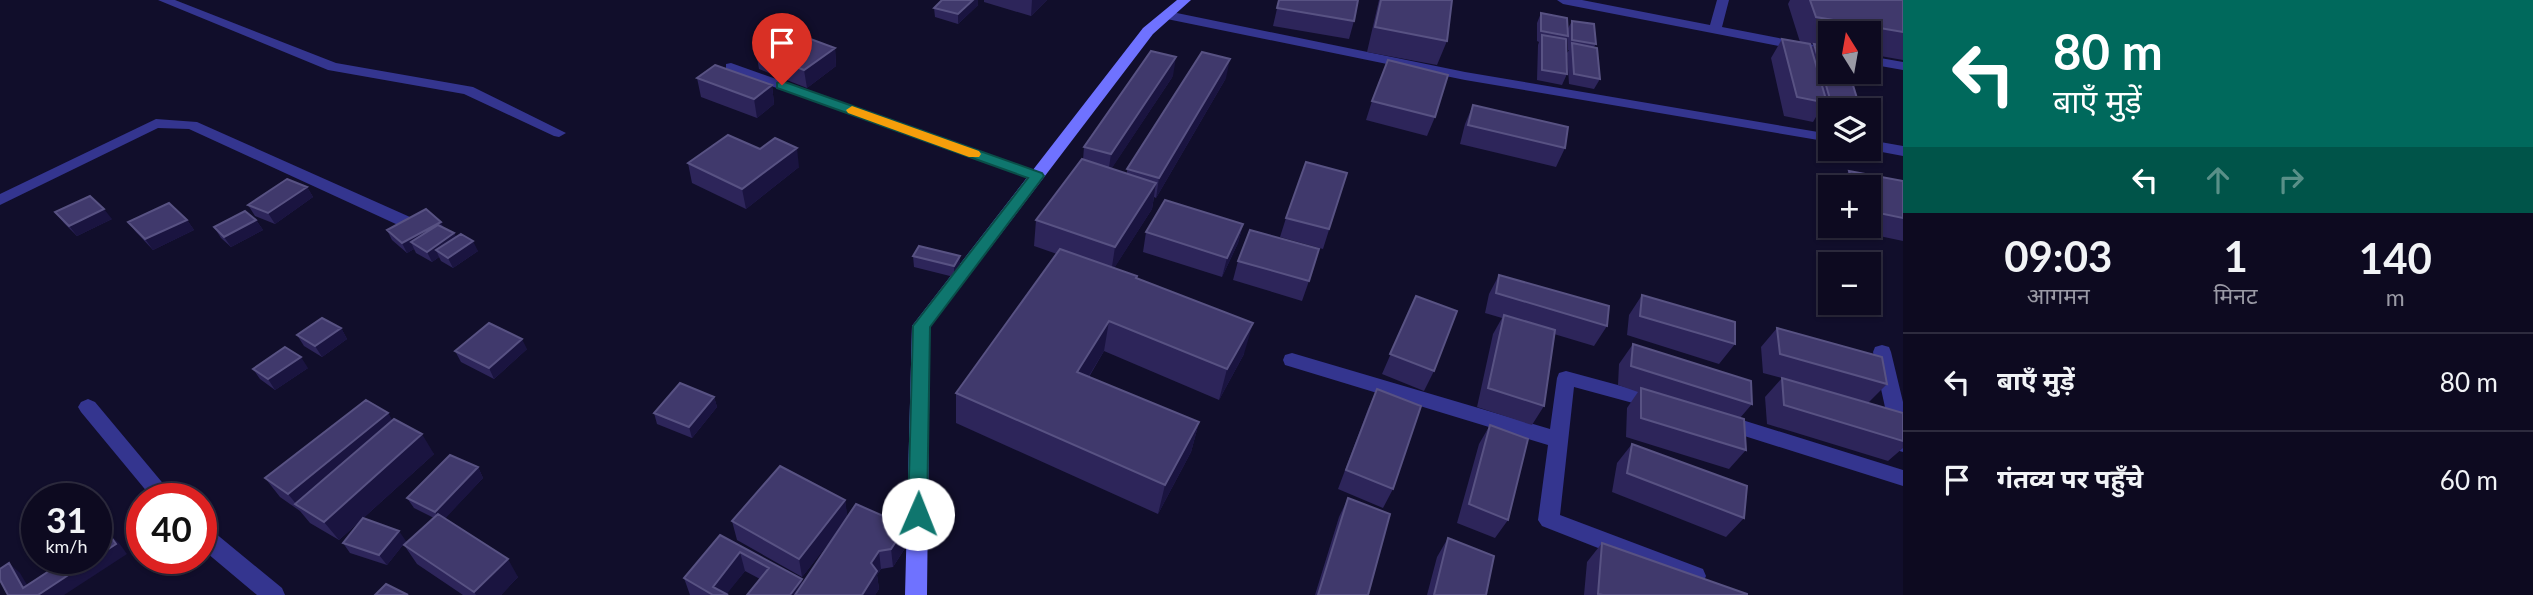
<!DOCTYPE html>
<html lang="hi">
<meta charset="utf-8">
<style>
:root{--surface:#0d0a20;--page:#161329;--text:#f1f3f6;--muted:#9a9aa5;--line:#2d2b3e}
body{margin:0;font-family:Lato,"Noto Sans Devanagari",sans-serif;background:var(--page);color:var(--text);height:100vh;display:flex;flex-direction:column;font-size:26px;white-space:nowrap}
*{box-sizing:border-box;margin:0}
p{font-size:23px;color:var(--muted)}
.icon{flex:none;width:38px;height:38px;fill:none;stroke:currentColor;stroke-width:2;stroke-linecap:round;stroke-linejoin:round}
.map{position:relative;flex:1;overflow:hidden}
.side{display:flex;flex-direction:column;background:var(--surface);width:630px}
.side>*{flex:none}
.banner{background:#00695c;color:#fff;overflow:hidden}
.needle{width:46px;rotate:349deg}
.buttons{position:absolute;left:1818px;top:21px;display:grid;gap:14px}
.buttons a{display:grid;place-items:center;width:63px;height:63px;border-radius:0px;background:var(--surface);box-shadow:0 2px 5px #0004,0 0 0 2px var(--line);font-size:35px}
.speed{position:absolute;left:21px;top:483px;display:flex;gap:14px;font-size:35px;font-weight:700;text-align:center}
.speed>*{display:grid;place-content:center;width:91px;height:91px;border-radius:50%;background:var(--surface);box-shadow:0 2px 5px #0004,0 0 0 2px var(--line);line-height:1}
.speed small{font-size:18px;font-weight:400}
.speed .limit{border:10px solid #d22;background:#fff;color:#111}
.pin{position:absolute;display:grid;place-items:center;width:60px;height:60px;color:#fff;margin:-72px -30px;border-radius:50% 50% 50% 0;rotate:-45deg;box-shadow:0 0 7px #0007}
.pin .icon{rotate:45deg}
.me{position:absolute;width:77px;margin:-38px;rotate:1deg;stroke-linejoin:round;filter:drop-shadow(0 0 5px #0008)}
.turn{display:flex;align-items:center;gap:24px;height:147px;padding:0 35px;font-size:32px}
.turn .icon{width:91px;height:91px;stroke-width:2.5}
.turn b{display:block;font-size:49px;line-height:60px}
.lanes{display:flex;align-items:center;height:66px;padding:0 35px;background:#0003;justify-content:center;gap:35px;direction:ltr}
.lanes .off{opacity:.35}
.eta{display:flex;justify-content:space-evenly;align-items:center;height:119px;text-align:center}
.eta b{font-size:42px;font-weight:700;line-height:49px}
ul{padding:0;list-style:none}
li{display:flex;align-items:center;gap:21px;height:98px;padding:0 35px;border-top:2px solid var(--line)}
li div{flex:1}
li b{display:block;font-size:26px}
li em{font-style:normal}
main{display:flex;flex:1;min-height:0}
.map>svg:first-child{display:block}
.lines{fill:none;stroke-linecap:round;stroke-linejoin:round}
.street{fill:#34358f;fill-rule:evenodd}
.secondary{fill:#6f72ff;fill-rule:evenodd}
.wall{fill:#2d255a}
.shaded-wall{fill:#1a1440}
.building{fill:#40396c;stroke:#585283;stroke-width:2}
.route{fill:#0f766e;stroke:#0a4d48;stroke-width:2}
.slow{fill:#f59e0b}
</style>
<main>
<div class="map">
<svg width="1903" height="595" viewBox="0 0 1903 595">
<rect width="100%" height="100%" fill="#110e2b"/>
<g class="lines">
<path class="street" d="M158 0H175L336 63 473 87 566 133 559 137 554 136 464 94 328 70Z
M1557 0H1582L1710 25 1717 0H1729L1722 27 1830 48V56L1563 4Z
M1167 11 1465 72 1830 134V142L1465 80 1162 18 1161 15Z
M1869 56 1903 62V70L1869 64Z
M731 63 1042 173 1045 176 1037 181 1032 179 726 70V64Z
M156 119 197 122 410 217 412 221 404 226 398 225 189 129 158 128 0 205V194Z
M1869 140 1903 146V156L1866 149H1869Z
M1882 345 1889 347 1891 352 1903 402V452L1896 450 1893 444 1873 352 1875 347Z
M1292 353 1550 429 1557 378 1559 373 1566 371 1662 397 1665 402 1662 407 1655 409 1574 387 1560 515 1703 569 1706 576 1703 583 1695 586 1542 526 1538 520 1548 445 1285 365 1283 360 1285 355Z
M88 399 95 402 176 499H153L81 412 78 407 81 402Z
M1723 414 1903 470V486L1716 427 1713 422 1716 417Z
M201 526 209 528 282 588 285 595H257L201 548Z"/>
<path class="secondary" d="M1177 0H1191L1153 34 930 327 927 595H905L912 326 1143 28Z"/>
</g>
<path class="wall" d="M942 0H978V5L958 24 935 17 934 8Z
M984 0H1047L1031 16 984 2Z
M1279 0 1354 21 1349 39 1273 26Z
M1379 0H1452L1447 41 1437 65 1367 52Z
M1790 0H1903V60L1869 54V33H1830V72L1859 105 1855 110H1830V121L1816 117 1813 122 1784 116 1771 58 1782 39 1811 48 1814 44 1800 42 1788 4Z
M1541 13 1567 30 1572 21 1596 44 1594 47 1600 79 1594 89 1569 84 1567 53 1569 50H1568L1567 37 1566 40 1567 74 1562 85 1537 80 1538 45 1539 42 1537 41V23Z
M835 48 836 66 807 88 759 69 756 51Z
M1173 76 1111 169 1127 174V169L1226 78 1156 198 1154 197 1152 209 1114 268 1137 276V278L1244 354 1219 400 1104 351 1089 377 1199 422 1191 452 1158 514 956 423V393L1057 254 1034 246 1036 220 1083 160 1084 147Z
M697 78 772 85 774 104 757 118 701 97Z
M1372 101 1435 117 1427 136 1366 120Z
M1473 105 1565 148 1556 167 1460 144 1465 124Z
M688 163 799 167 746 209 692 183Z
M1849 171 1903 181V241L1846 229 1845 226H1869V187H1836Z
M1347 173 1323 249 1280 237 1286 218Z
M307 187 313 197 275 224 255 216 248 205Z
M55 212 112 219 77 236 64 223Z
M187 220 194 230 153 250 136 232 128 222Z
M256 220 263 230 231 247 221 238 214 227Z
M1243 224 1238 243 1222 277 1143 252 1146 232Z
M444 228 454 233 456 237 478 251 453 268 441 261 439 257 432 262 416 253 414 249 407 253 392 240 387 230Z
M913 256H960V266L954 277 914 267Z
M1238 261 1309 281 1302 301 1233 280Z
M1499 275 1607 326 1594 346 1554 334 1544 406 1532 425 1477 407 1493 334 1502 318 1485 313 1489 294Z
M1642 295 1735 344 1719 364 1627 335 1629 315Z
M1416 296 1434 371 1424 391 1382 374Z
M341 328 347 339 322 357 304 346 297 335Z
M1777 328 1887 384 1868 403 1903 413V448L1888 461 1767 424 1765 397 1782 378 1763 373 1761 347Z
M1633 344 1752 404 1740 418 1746 450 1729 469 1626 437 1627 408 1638 392 1618 385 1619 364Z
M527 349 494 379 461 362 455 351Z
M308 368 275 390 260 379 253 369Z
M1377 389 1393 489 1383 508 1338 489 1368 409Z
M714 397 717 407 692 438 657 424 654 413Z
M388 413 392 421 434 454 339 540 310 523 300 511 280 497 265 478Z
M1490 425 1508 520 1495 538 1457 523 1479 444Z
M1632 444 1744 518 1726 537 1612 492 1617 463Z
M478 467 483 478 445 518 518 577 501 595H463L417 564 404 545 434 518 414 508 407 498Z
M1348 498 1368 595H1315L1339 517Z
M845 500 847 517 907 545 893 567 881 569 877 575 879 589 875 595 760 579 745 571 726 594 728 595H690L684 578 720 535 803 583 838 531 802 577 737 540 732 521Z
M1448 538 1486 595H1427L1437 557Z
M406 541 387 565 350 553 343 543Z
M1602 543 1747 595H1584L1587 562Z"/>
<path class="shaded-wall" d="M973 0H978V5L958 24V14Z
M1032 0H1047L1031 16Z
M835 48 836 66 807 88 804 70Z
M1176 57 1173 76 1108 174 1111 154Z
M1230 59 1226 78 1156 198 1159 178Z
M772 85 774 104 757 118 754 99Z
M797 148 799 167 746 209 742 189Z
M1156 183 1152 209 1111 273 1115 247Z
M307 187 313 197 275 224 268 213Z
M104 209 112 219 77 236 69 226Z
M187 220 194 230 153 250 145 239Z
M256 220 263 230 231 247 224 237Z
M441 222 446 233 411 242 414 249 407 253 402 243Z
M1243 224 1238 243 1222 277 1227 258Z
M454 233 459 244 436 250 439 257 432 262 427 252Z
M473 241 478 251 453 268 448 258Z
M960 256V266L954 277V266Z
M1109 321 1104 351 1073 402 1077 372Z
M1253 323 1244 354 1219 400 1227 369Z
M341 328 347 339 322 357 315 346Z
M522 339 527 349 494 379 489 368Z
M301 357 308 368 275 390 268 379Z
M714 397 717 407 692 438 689 427Z
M388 413 400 433 297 505 288 494Z
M1199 422 1191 452 1158 514 1165 485Z
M422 434 434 454 339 540 324 522Z
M478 467 483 478 442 522 435 512Z
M845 500 848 519 802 577 799 559Z
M906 526 907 545 893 567 891 549Z
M399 531 406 541 387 565 379 555Z
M108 533 119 543 127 554 64 595H38L94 558H96Z
M879 551 881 569 877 575 879 589 875 595H862L871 563Z
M740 552 745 571 726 595 713 587Z
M508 559 518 577 501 595H476L474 592Z
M9 563 20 573 33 595 23 588Z
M802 579 805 595H790Z"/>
<path class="building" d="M942 0H973L958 14 934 8Z
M1279 0H1358L1354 21 1277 8Z
M1381 0H1452L1447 41 1375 27Z
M1810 0H1903V32L1816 17Z
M1541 13 1567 18 1568 36 1541 31Z
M1572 21 1594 24 1596 44 1572 40Z
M786 30 835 48 804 70 756 51Z
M1542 35 1566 39 1567 74 1542 70Z
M1782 39 1810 44 1827 103 1797 97Z
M1572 43 1597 48 1600 79 1574 74Z
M1814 44 1830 47V72H1849L1859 105 1830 99Z
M1151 51 1176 57 1111 154 1084 147Z
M1202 52 1230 59 1159 178 1127 169Z
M1388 60 1448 75 1435 117 1372 101Z
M715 65 772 85 754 99 697 78Z
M1473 105 1568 127 1565 148 1468 125Z
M728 135 760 149 775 138 797 148 742 189 688 163Z
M1082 159 1156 183 1115 247 1036 220Z
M1306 162 1347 173 1329 229 1286 218Z
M1849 171 1903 181V218L1869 211V187H1854Z
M287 179 307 187 268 213 248 205Z
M90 196 104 209 69 226 55 212Z
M1165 200 1243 224 1227 258 1146 232Z
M169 203 187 220 145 239 128 222Z
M426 209 441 222 402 243 387 230Z
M245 211 256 220 224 237 214 227Z
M438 225 454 233 427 252 411 242Z
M1250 230 1319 249 1309 281 1238 261Z
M461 234 473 241 448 258 436 250Z
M919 246 960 256 954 266 913 256Z
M1060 249 1137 276 1136 278 1253 323 1227 369 1109 321 1077 372 1199 422 1165 485 956 393Z
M1499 275 1609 306 1607 326 1496 293Z
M1642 295 1735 322V344L1640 316Z
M1416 296 1457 311 1434 371 1390 354Z
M1504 315 1555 330 1544 406 1488 388Z
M322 318 341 328 315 346 297 335Z
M489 323 522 339 489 368 455 351Z
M1777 328 1882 357 1887 384 1780 354Z
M1633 344 1751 381 1752 404 1631 366Z
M285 347 301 357 268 379 253 369Z
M1782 378 1903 413V441L1784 405Z
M680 383 714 397 689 427 654 413Z
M1641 388 1744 419 1746 450 1641 418Z
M1377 389 1421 406 1393 489 1346 470Z
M366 400 388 413 288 494 265 478Z
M394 419 422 434 324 522 295 504Z
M1490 425 1528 439 1508 520 1469 504Z
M1632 444 1747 486 1744 518 1627 473Z
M450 455 478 467 435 512 407 498Z
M780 466 845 500 799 559 732 521Z
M1348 498 1390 514 1368 595H1318Z
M856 504 906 526 891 549 879 551 871 563 877 571 862 595H795Z
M438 514 508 559 474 592 404 545Z
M363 518 399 531 379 555 343 543Z
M108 533 116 544 96 557V541Z
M720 535 802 579 790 595H747L769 568 740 552 713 587 728 595H713L684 578Z
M1448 538 1494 556 1486 595H1434Z
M1602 543 1747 594V595H1603L1598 594Z
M69 558H94L38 595H8L0 580V569L9 563 23 588Z
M386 584 408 595H375Z"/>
<path class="route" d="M782 81 1042 173 1044 176 930 327 927 514 924 520 918 523 911 520 908 514 913 326 1028 178 777 88V83Z"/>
<path class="slow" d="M852 106 979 151 981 154 979 157H969L848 113 846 110Z"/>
</svg>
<div class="buttons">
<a><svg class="needle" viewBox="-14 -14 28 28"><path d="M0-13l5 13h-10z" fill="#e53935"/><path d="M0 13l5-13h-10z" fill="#9a9aa5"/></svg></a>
<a><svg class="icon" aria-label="layers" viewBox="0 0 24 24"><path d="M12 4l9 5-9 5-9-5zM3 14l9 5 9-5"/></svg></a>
<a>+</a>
<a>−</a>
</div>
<div class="speed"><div>31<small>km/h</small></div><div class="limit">40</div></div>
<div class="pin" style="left:782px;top:85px;background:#d93025"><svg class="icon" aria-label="arrive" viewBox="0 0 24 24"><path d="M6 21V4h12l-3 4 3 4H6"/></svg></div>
<svg class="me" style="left:918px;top:514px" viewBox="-20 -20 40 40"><circle r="19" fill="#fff"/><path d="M0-13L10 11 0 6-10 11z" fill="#0f766e"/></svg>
</div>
<section class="side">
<div class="banner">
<div class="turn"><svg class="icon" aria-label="left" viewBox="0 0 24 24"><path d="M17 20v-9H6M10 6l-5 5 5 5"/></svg><div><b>80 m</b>बाएँ मुड़ें</div></div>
<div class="lanes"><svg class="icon" aria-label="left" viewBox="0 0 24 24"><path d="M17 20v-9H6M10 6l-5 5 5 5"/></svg><svg class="icon off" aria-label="ahead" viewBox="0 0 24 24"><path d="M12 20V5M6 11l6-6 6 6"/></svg><svg class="icon off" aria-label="right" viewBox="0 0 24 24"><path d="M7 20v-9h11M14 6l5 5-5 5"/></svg></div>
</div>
<div class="eta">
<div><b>09:03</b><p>आगमन</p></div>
<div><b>1</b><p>मिनट</p></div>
<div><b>140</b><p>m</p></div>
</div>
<ul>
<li><svg class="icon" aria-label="left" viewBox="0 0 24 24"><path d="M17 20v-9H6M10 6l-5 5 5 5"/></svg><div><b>बाएँ मुड़ें</b></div><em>80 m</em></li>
<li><svg class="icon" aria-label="arrive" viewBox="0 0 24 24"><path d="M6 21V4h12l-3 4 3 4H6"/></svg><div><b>गंतव्य पर पहुँचे</b></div><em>60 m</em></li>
</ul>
</section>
</main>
